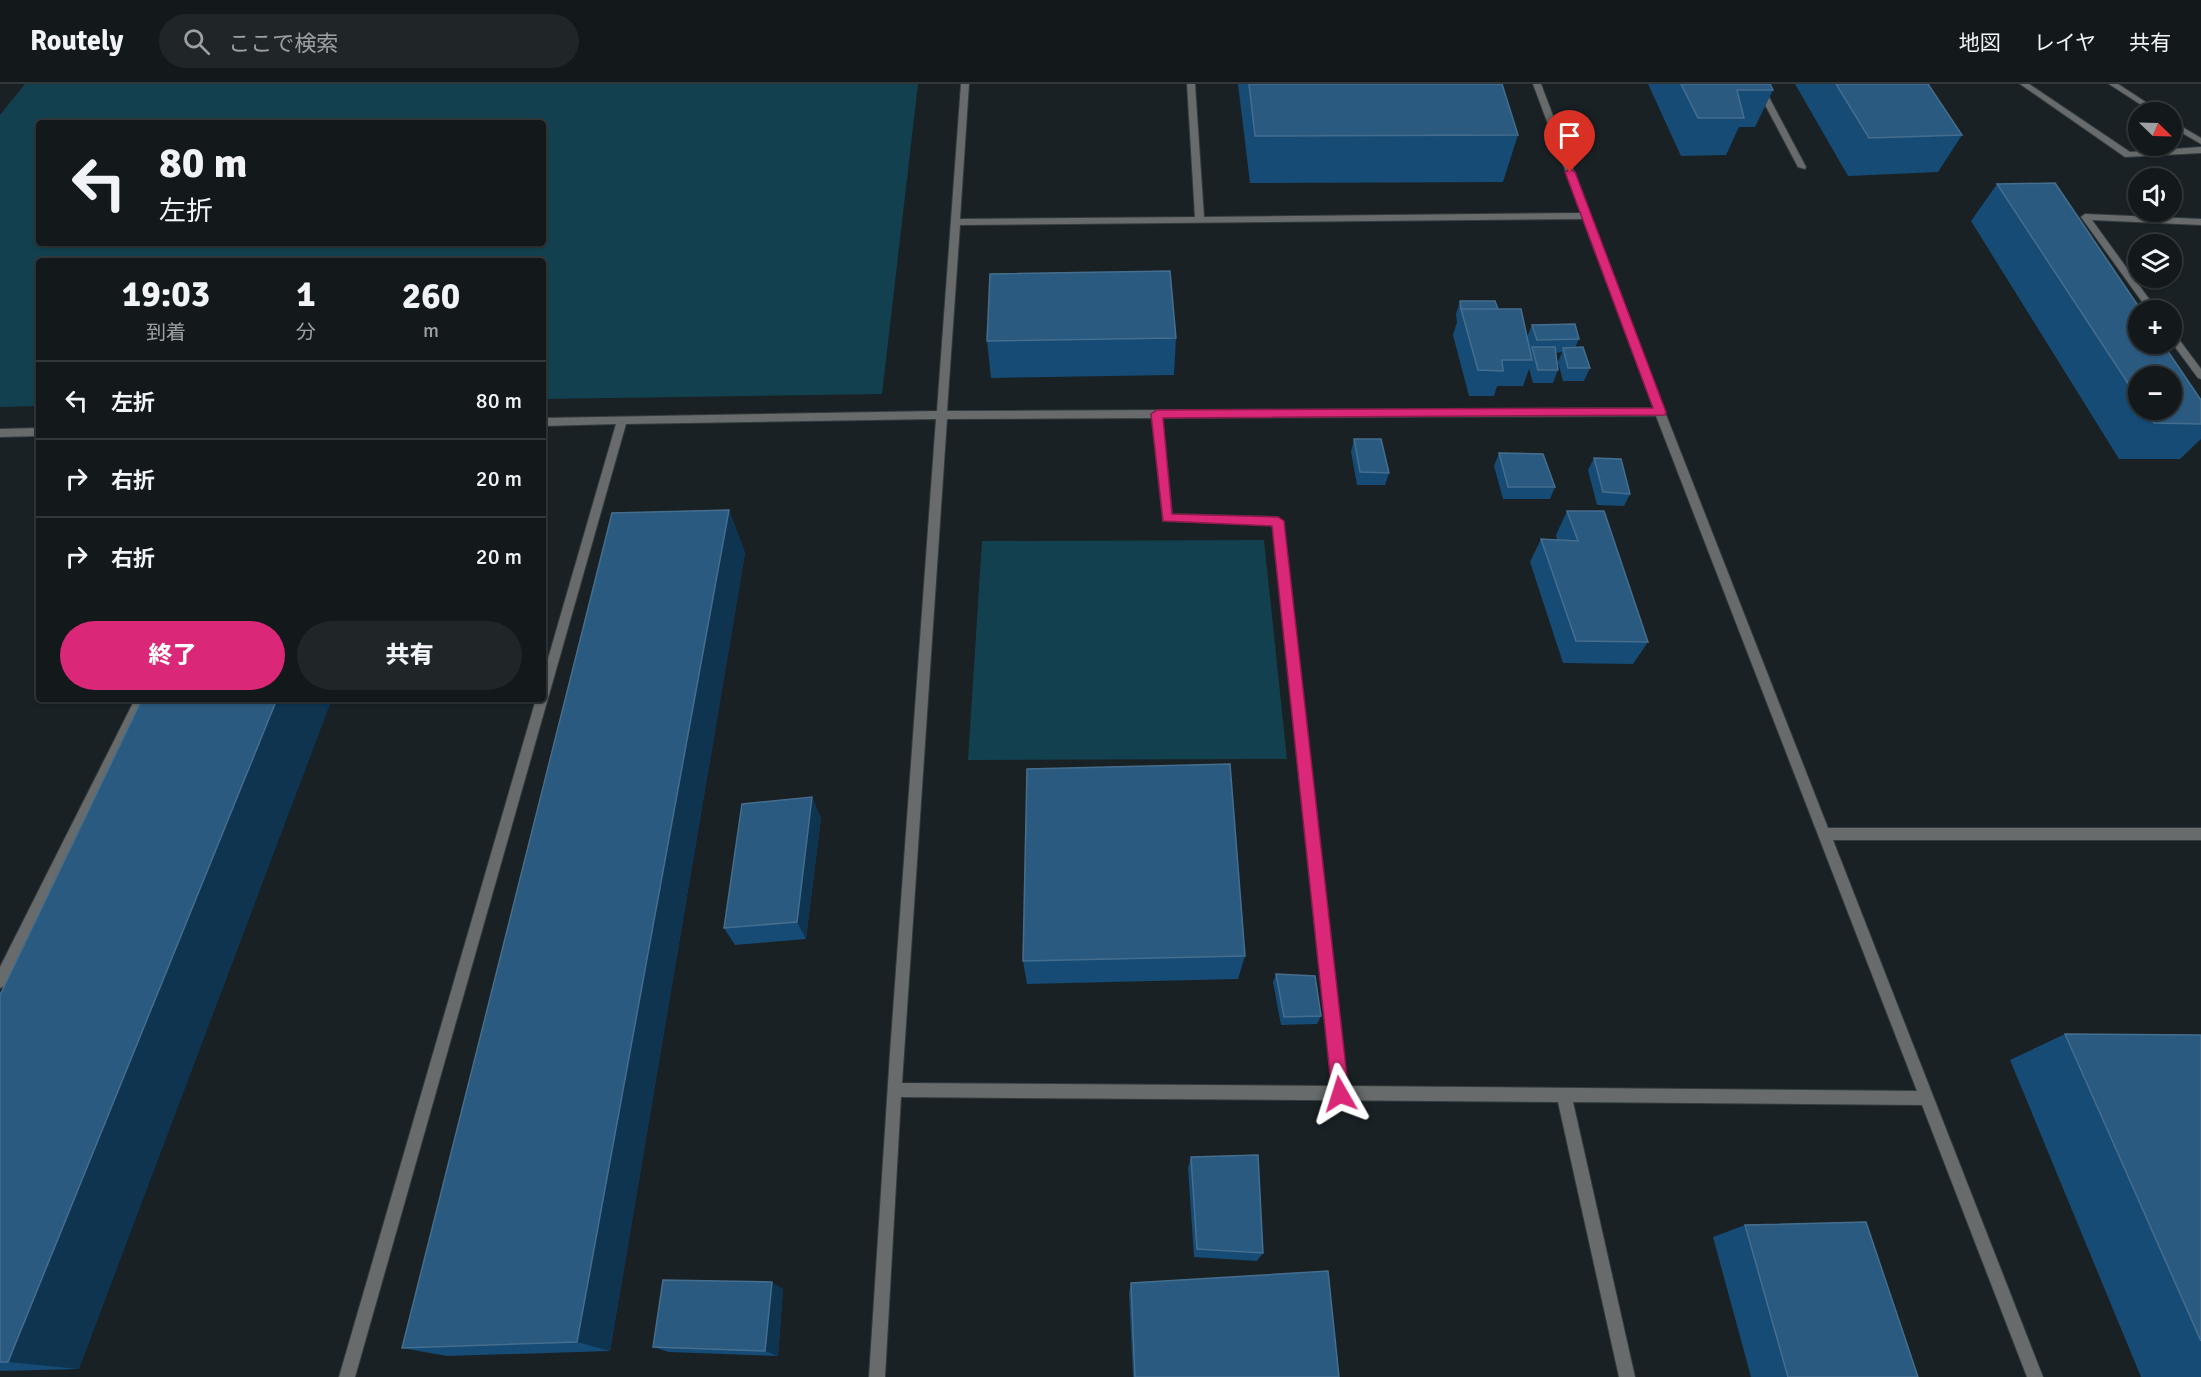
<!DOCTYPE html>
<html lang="ja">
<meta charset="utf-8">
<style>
:root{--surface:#13191b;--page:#202628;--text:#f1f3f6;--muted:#9da0a3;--line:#32383a;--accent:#db2777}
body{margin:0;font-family:Signika,"Noto Sans JP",sans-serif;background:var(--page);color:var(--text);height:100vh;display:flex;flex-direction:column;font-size:22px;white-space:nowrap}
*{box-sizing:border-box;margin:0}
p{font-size:20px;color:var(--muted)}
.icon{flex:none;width:33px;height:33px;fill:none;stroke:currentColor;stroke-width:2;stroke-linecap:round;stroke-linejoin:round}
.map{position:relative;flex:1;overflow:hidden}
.panel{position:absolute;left:36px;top:174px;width:510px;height:444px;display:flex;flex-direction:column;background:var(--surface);border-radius:6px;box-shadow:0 2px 4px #0004,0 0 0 2px var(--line)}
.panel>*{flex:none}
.banner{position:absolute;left:36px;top:36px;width:510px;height:126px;border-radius:6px;box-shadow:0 2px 4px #0004,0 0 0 2px var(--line);background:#13191b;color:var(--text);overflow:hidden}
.needle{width:39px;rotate:113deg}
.buttons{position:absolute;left:2128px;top:18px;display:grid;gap:12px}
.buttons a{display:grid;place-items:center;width:54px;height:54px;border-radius:50%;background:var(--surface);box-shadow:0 2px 4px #0004,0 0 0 2px var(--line);font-size:30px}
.pin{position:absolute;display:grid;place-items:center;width:51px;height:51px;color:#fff;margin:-62px -26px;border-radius:50% 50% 50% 0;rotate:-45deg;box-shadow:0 0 6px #0007}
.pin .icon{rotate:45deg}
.me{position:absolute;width:66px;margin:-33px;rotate:354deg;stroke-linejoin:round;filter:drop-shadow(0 0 4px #0008)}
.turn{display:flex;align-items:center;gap:21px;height:126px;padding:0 24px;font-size:27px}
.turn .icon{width:78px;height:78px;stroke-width:2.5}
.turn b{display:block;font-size:42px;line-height:51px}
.eta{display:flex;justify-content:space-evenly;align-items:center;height:102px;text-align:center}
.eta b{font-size:36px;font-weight:800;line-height:42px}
.action{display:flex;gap:12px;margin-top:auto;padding:12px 24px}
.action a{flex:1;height:69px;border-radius:36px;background:var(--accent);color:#fff;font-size:24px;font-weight:800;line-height:69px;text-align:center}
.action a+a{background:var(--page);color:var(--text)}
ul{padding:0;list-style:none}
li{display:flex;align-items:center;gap:18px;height:78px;padding:0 24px;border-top:2px solid var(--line)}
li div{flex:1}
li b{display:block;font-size:22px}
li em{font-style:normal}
header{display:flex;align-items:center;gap:36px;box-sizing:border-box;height:84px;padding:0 30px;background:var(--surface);border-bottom:2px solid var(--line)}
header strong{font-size:28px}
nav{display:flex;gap:33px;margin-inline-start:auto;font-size:21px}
.search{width:420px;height:54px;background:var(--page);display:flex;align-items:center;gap:15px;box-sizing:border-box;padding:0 21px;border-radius:33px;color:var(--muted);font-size:22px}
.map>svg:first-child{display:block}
.green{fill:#13404f;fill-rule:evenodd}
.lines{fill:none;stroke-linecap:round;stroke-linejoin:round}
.lane-casing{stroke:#333b3e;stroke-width:2}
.lane{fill:#676b6b;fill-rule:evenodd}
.wall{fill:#154b75;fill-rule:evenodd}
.shaded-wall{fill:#0e3450}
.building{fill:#2a5a80;stroke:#456e8e;stroke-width:1.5}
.route{fill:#db2777;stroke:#8e194d;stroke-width:1.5}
</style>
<header>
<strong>Routely</strong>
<div class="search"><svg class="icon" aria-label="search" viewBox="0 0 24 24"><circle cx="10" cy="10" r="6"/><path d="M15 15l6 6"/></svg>ここで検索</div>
<nav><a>地図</a><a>レイヤ</a><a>共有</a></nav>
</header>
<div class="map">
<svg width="2201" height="1293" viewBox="0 0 2201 1293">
<rect width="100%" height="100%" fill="#192124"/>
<path class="green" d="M25 0H918L882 310 543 315V177H39V322L0 323V31ZM39 39H543V159H39Z
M1264 456 1287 675 968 676 982 457Z"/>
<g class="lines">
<defs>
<path id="lane" d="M961 0H969L960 135 1195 133 1187 0H1195L1204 133 1581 129 1533 0H1541L1665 328 1828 744H2201V756H1833L2043 1293H2027L1922 1021 1573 1018 1635 1293H1619L1558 1018 901 1013 885 1293H869L890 969 936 335 626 340 355 1293H339L536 615H543V592L616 340 543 342V334L937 327ZM1583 135 1654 324 947 327 960 141ZM1656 332 1917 1007 1346 1002 1283 437 1278 433 1172 430 1162 334ZM1152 334 1163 437 1273 441 1332 1002 902 999 947 335Z
M1754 0H1762L1806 83 1805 85 1798 83Z
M2020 0H2029L2130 68 2201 63V69L2125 73Z
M2109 0H2118L2161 28H2152Z
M2172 37 2201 54V60L2172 43Z
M2085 130 2201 135V141L2092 136 2157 226H2148L2081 133Z
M2172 249 2175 250 2201 285V295L2198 294 2172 259Z
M39 344V352L0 353V345Z
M135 615H147L5 902 0 904V883Z"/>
</defs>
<use href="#lane" class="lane-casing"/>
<use href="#lane" class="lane"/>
</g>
<path class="wall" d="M1238 0H1502L1518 51 1503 98 1250 99Z
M1648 0H1770L1773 6 1755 43H1739L1726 71 1681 72Z
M1795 0H1928L1962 51 1938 88 1848 92Z
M1997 100 2201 316V355L2180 375H2119L1971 137ZM2139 292 2172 326H2139Z
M1460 217 1498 225 1527 253 1532 241 1579 255 1575 264 1590 284 1584 297H1563L1558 278 1562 268 1556 269 1558 286 1553 299H1533L1529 285 1523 302H1497L1494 312H1469L1453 251 1457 238 1456 230Z
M1176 254 1174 291 991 294 987 257Z
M1354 355 1389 389 1385 401H1357L1351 368Z
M1499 369 1555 403 1550 415H1503L1494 382Z
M1594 374 1630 410 1624 422 1597 421 1588 386Z
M729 426 745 469 610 1267 447 1272 402 1264Z
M1567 427 1648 558 1633 580 1563 579 1530 478 1541 455 1557 456 1556 451Z
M821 733 806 855 735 861 724 844Z
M1245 872 1238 895 1027 900 1023 877Z
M1276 890 1321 932 1317 940 1281 941 1273 898Z
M0 911 79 1285 0 1287Z
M2065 950 2201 951V1293H2141L2010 976Z
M1191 1073 1263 1169 1257 1177 1194 1173 1188 1084Z
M1745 1141 1918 1293H1751L1713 1153Z
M1131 1199 1339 1293H1133L1129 1209Z
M783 1205 778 1272 669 1268 653 1263Z"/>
<path class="shaded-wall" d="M729 426 745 469 610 1267 577 1258Z
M277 615H332L79 1285 8 1278Z
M812 713 821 733 806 855 797 838Z
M772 1198 783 1205 778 1272 765 1267Z"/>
<path class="building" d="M1249 0H1502L1518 51 1255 52Z
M1681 0H1770L1773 6H1737L1744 34H1698Z
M1836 0H1928L1962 51 1869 54Z
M2055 99 2141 226H2139V260H2163L2201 316V340L2154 339 2145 326H2172V292H2139V316L1997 100Z
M1170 187 1176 254 987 257 990 190Z
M1460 217H1495L1498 225H1461Z
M1461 225H1521L1532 276H1502L1503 287 1478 286Z
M1575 240 1579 255 1537 256 1532 241Z
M1532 263H1555L1558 286H1538Z
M1583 263 1590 284H1568L1563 264Z
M1354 355H1381L1389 389 1360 388Z
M1499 369 1543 370 1555 403H1508Z
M1594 374 1621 375 1630 410 1603 408Z
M729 426 577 1258 402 1264 612 429Z
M1567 427H1604L1648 558 1576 557 1541 455 1578 457Z
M142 615H277L8 1278H0V911Z
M1230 680 1245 872 1023 877 1027 685Z
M812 713 797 838 724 844 742 720Z
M1276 890 1315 892 1321 932 1284 933Z
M2065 950 2201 951V1257Z
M1258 1071 1263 1169 1197 1165 1191 1073Z
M1866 1138 1918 1293H1788L1745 1141Z
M1328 1187 1339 1293H1135L1131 1199Z
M663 1196 772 1198 765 1267 653 1263Z"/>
<path class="route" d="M1570 85 1575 88 1666 328 1665 331 1163 334 1172 430 1278 433 1284 437 1349 1010 1346 1016 1340 1019 1335 1016 1332 1010 1272 442 1163 437 1151 330 1157 326 1653 324 1565 88Z"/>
</svg>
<div class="buttons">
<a><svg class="needle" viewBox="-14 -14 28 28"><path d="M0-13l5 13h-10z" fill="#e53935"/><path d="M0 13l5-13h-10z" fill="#9da0a3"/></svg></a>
<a><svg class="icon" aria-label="sound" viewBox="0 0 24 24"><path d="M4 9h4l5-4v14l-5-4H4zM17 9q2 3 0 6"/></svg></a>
<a><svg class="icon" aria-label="layers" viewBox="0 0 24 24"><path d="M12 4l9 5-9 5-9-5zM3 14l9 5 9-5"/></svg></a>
<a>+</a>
<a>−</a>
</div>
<div class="pin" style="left:1570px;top:88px;background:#d93025"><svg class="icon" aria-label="arrive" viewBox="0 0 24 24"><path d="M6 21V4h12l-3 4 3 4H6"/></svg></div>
<svg class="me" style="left:1340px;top:1010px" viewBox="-20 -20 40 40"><path d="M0-17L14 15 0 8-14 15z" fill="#db2777" stroke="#fff" stroke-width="4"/></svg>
<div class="banner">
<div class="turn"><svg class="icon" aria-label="left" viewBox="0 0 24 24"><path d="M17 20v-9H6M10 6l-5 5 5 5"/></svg><div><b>80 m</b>左折</div></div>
</div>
<section class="panel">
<div class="eta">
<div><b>19:03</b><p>到着</p></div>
<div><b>1</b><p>分</p></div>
<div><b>260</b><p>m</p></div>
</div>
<ul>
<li><svg class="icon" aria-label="left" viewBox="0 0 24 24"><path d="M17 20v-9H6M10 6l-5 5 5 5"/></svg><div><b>左折</b></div><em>80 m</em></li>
<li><svg class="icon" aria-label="right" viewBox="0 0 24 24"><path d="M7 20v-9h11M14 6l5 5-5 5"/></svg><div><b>右折</b></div><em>20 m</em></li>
<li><svg class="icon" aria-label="right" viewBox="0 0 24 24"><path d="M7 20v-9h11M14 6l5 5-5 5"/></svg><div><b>右折</b></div><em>20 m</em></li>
</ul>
<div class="action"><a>終了</a><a>共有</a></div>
</section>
</div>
